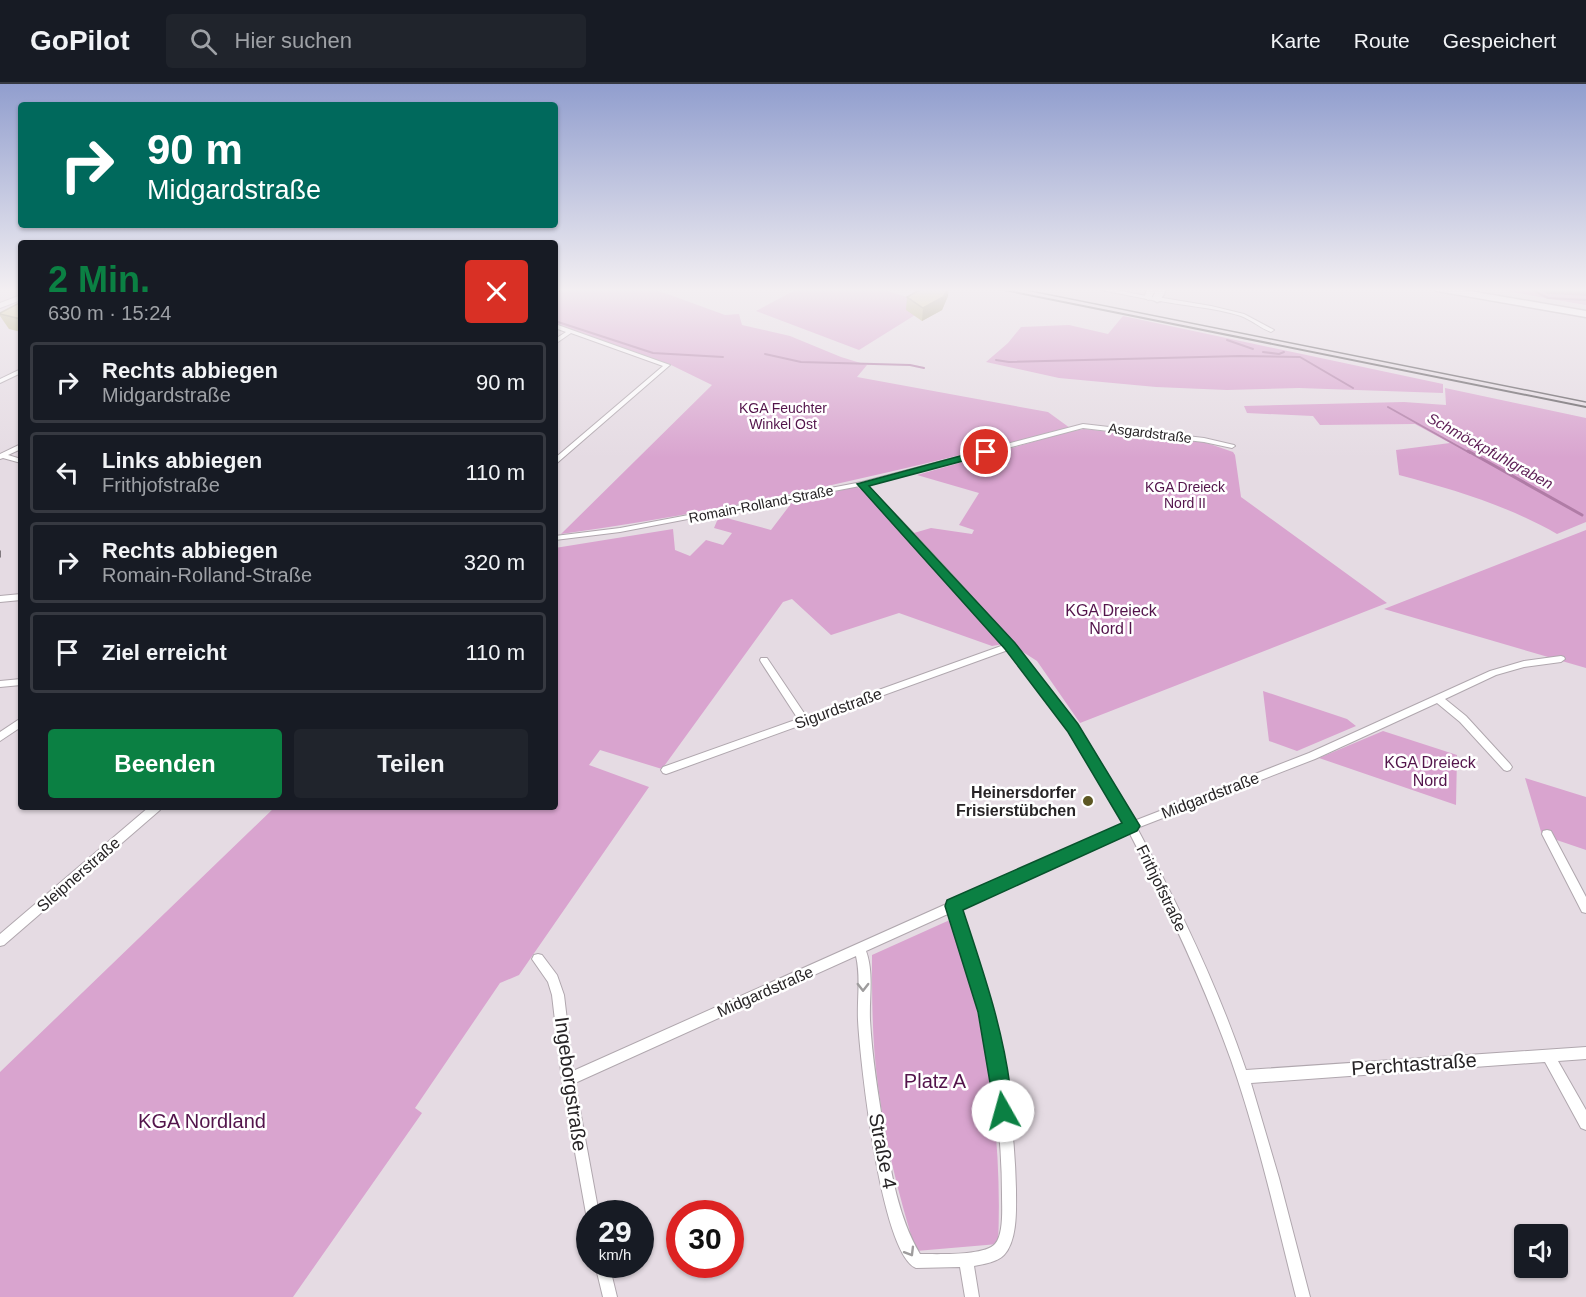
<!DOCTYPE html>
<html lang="de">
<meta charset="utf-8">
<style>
:root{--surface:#171b24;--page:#20242c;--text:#f1f3f6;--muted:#9ea1a6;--line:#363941;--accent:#0b8043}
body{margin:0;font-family:Arial,sans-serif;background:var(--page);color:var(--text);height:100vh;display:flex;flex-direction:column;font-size:22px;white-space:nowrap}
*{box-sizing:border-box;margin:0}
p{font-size:20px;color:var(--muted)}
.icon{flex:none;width:33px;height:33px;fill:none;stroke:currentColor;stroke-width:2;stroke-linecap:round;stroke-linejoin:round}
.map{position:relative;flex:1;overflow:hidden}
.panel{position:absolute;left:18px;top:156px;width:540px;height:570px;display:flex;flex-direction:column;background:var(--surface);border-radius:6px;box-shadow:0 2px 4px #0004}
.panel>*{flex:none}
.top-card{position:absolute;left:18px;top:18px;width:540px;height:126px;border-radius:6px;box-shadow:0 2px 4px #0004;background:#00695c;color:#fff;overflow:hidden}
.tools{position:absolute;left:1514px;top:1140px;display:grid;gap:12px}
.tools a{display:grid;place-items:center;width:54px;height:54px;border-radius:6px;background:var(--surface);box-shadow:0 2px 4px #0004;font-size:30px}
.speed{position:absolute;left:576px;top:1116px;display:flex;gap:12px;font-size:30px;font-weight:700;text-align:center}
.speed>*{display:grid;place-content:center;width:78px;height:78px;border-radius:50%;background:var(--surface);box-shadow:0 2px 4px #0004;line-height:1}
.speed small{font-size:15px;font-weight:400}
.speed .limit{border:9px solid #d22;background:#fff;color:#111}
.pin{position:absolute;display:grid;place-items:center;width:51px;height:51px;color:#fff;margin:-26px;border:3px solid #fff;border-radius:50%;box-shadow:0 2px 6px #0007}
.me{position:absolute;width:66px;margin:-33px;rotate:353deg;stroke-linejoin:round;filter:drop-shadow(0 0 4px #0008)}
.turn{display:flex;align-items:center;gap:21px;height:126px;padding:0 30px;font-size:27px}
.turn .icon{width:78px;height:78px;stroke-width:2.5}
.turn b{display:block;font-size:42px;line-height:51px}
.round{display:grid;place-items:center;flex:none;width:63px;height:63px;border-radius:6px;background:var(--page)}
.headline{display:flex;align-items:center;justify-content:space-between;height:102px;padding:0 30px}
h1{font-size:36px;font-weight:700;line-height:45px;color:var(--accent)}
.cta{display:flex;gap:12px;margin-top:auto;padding:12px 30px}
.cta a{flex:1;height:69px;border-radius:6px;background:var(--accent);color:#fff;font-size:24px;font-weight:700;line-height:69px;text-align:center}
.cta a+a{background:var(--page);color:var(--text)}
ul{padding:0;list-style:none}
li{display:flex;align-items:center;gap:18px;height:81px;margin:0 12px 9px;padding:0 18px;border:3px solid var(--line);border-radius:6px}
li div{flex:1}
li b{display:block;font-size:22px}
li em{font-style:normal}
header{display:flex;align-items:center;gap:36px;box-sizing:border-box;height:84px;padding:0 30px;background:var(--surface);border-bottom:2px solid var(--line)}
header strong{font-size:28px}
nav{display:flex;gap:33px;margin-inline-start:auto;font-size:21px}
.search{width:420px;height:54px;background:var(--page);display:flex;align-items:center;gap:15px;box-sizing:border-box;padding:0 21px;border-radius:6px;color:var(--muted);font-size:22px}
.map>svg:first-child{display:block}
.green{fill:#d9a4cf}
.water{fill:#b07ca6}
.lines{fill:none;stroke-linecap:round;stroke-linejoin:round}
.stream-far1{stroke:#b07ca6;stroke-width:2}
.stream{stroke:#b07ca6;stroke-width:3}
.minor-casing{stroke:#b0a7ae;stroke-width:2}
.secondary-casing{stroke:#b0a7ae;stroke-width:2}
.primary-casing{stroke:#b0a7ae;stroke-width:2}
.motorway-casing{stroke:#b0a7ae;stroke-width:3}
.minor{fill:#fff;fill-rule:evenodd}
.secondary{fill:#fff;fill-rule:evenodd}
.primary{fill:#fff;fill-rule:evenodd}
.motorway{fill:#fff;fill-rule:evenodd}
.tram{stroke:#5f5a5e;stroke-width:1.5}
.rail{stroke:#5f5a5e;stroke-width:2}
.wall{fill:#b4af76}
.shaded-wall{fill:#928e60}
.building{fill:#d1cb89;stroke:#928e60;stroke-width:1.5}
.oneway{stroke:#9e9c9d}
.route{fill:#0b8043;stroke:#07532c;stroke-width:1.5}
.poi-dot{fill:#5c5723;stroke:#fff;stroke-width:2}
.labels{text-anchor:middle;stroke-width:5;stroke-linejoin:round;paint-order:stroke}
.far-park-label{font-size:14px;fill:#53144b;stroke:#fff}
.far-street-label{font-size:14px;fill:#272426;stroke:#fff}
.far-water-label{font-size:15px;font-style:italic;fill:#5d1e55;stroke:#fff}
.park-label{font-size:16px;fill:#53144b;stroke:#fff}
.street-label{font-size:16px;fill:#272426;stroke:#fff}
.poi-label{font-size:16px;font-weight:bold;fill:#272426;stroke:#fff;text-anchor:end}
.near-street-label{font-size:20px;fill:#272426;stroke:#fff}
.near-park-label{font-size:20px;fill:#53144b;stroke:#fff}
</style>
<header>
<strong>GoPilot</strong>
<div class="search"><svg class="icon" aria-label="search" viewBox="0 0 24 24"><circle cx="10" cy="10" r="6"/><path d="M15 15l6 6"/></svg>Hier suchen</div>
<nav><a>Karte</a><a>Route</a><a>Gespeichert</a></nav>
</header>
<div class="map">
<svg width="1586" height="1213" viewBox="0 0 1586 1213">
<rect width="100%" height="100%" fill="#e5dbe3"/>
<path class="green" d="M555 204H651L725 231 739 230 742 241 790 252 841 273 867 281 857 293 1048 328 1070 344C901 386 733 427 561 450L712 301 669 280 555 240Z
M799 204H879L931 221 859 266 756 227Z
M1489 204H1538L1547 210 1586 212V221Z
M1123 232 1443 300V309L1299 304 1227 306 1156 303 1059 294 986 278 1008 259 1021 243 1069 241 1108 250Z
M1445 304 1586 334V438L1557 450C1506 421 1455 406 1399 391L1396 366 1450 359 1415 340 1320 341 1313 332 1247 329 1244 322 1404 318 1446 321Z
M1084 345 1204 358 1233 368 1235 371 1241 413 1387 519 1080 639 1037 577 1009 559 992 562 899 529 831 551 792 515 783 518 662 685 600 666 589 681 649 703 519 891 500 899 415 1024 422 1029 293 1213H0V988L275 723H555V464L673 445 675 466 690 472 706 456 723 461 732 449 714 444 719 432 771 446 793 417 856 403 863 406 907 451 931 444 972 450 974 446 959 441 979 409 917 391 1068 348Z
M1586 446V584L1384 525Z
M1263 607 1347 635 1356 642 1297 667 1269 657Z
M1383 647 1457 671 1456 721 1319 674Z
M1525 694 1586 713V766L1542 751Z
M952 835C986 942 1003 1048 998 1160L916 1167C899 1113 885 1057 878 1001 872 958 872 915 872 871Z"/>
<path class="water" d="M1538 204H1586V212L1547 210Z"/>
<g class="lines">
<path class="stream-far1" d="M1529 204 1548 214 1586 216
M555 237 653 269 723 273
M1227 256 1253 265
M1263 268 1279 270 1284 268
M765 270 801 278 910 281 924 284
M996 276 1009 278 1240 272 1300 273 1353 304
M1388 323 1470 369"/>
<path class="stream" d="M1468 367 1582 431"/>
<defs>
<path id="minor" d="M1157 213 1211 222 1244 230 1274 246 1271 248C1260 244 1252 236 1241 232 1213 223 1183 222 1155 216L1154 215Z
M555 240 670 281 557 379 555 380V374L663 282 571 249 555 260V255L566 248 555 244Z
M21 285V289L0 299V295Z
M1083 340 1204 354 1234 361 1235 362 1232 364 1204 358 1083 344 867 401C967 504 1066 609 1134 737L1309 669 1490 587 1524 577 1561 572 1564 573 1565 575 1561 578 1524 583 1496 591 1445 615 1466 632 1510 680 1512 683 1510 686 1507 687 1504 686 1460 638 1437 619 1315 675 1137 744C1179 822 1218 903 1246 986L1586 963V975L1558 977 1586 1026V1046L1581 1044 1545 978 1251 999 1279 1094 1310 1213H1296C1276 1134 1258 1053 1231 976 1203 898 1167 822 1129 748L960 825C992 916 1014 1008 1016 1105 1016 1124 1018 1156 1004 1171 997 1178 984 1180 974 1182L979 1213H965L960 1183 916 1184C881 1170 860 976 858 936 857 915 861 893 856 872L575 999 599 1130H590V1136L587 1135 562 996 552 911 548 898 532 875 534 871 538 870 542 871 557 891 564 911 573 987 1125 740C1092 678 1053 620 1008 566L669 689 666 690 663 689 661 686 663 683 798 635 761 578 760 576 761 574H767L806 632 1004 561 942 489 860 402 620 448 555 456V452L620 444 862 398ZM950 829C981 920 1002 1014 1002 1111 1002 1123 1004 1150 995 1160 985 1172 936 1170 920 1170 898 1133 891 1088 884 1046 878 1010 872 973 870 936 869 913 874 889 866 867Z
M21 360V365L8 371 21 375V379L3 374 0 375V370Z
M21 510V516L0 518V512Z
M21 595V601L0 603V597Z
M21 634V643L0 657V648Z
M149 723H161L160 726 4 861 0 862V850Z
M1547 746 1551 747 1586 813V829L1582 828 1542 750 1543 747Z
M595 1180H609L617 1213H603Z"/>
<path id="secondary" d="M1091 204H1107L1161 215 1157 217Z
M21 211V216L0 224V219Z"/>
<path id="primary" d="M1148 204H1156L1151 215 1148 216 1144 213Z"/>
<path id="motorway" d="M1157 204H1167L1160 217 1157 218 1152 215Z
M1432 204H1452L1586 227V233L1437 207Z"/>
</defs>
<use href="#minor" class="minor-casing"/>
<use href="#secondary" class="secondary-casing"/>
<use href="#primary" class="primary-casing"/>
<use href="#motorway" class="motorway-casing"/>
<use href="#minor" class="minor"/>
<use href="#secondary" class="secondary"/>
<use href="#primary" class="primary"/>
<use href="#motorway" class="motorway"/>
<path class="tram" d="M1016 204 1586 318
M0 467V473"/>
<path class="rail" d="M994 204 1586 323"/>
</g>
<path class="wall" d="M909 204H948V212L942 226 922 237 906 226 907 213 916 208Z
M21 218V248L9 245 0 232V229Z"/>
<path class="shaded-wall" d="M948 204H949L948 212 942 226 922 237 923 224Z"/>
<path class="building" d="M923 204H948L943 213 923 224 907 213Z
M21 218V235L0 230V229Z"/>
<defs><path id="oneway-chevron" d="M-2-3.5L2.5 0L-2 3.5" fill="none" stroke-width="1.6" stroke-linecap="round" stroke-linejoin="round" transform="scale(1.5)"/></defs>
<g class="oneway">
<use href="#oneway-chevron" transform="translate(863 903) rotate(90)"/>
<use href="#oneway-chevron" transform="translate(910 1168) rotate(59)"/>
</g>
<linearGradient id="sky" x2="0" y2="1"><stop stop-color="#919ece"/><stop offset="0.55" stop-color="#f3eff2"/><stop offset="1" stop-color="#f3eff2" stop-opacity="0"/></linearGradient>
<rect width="1586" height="374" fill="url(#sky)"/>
<path class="route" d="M986 365 991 368 989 370 869 402 1015 559 1078 640 1140 742 1137 747 963 826C982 884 1002 941 1010 1002 1011 1013 1015 1023 1010 1034L1003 1037 996 1034 978 928 945 822 947 816 1122 739 1068 648 1005 565 857 400Z"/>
<circle class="poi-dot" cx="1088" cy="717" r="6"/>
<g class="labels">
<g class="far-park-label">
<text x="783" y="329">KGA Feuchter<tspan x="783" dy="16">Winkel Ost</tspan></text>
<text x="1185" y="408">KGA Dreieck<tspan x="1185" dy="16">Nord II</tspan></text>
</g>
<g class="far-street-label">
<text transform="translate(1150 349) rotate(7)" y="5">Asgardstraße</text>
<text transform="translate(761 420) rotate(-11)" y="5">Romain-Rolland-Straße</text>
</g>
<g class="far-water-label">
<text transform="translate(1490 367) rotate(29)" y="5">Schmöckpfuhlgraben</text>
</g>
<g class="park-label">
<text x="1111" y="532">KGA Dreieck<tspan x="1111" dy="18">Nord I</tspan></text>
<text x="1430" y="684">KGA Dreieck<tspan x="1430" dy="18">Nord</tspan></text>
</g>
<g class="street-label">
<text transform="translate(838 624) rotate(-20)" y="6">Sigurdstraße</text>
<text transform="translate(1210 711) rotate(-21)" y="6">Midgardstraße</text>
<text transform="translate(78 790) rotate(-41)" y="6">Sleipnerstraße</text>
<text transform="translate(1162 804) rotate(64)" y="6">Frithjofstraße</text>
<text transform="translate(765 907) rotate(-24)" y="6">Midgardstraße</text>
</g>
<g class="poi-label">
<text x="1076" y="714">Heinersdorfer<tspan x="1076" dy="18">Frisierstübchen</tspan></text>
</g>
<g class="near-street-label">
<text transform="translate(1414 980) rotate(-4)" y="7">Perchtastraße</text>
<text transform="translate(571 1000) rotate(82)" y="7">Ingeborgstraße</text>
<text transform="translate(883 1067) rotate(79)" y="7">Straße 4</text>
</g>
<g class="near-park-label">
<text x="935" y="1004">Platz A</text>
<text x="202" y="1044">KGA Nordland</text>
</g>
</g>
</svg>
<div class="tools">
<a><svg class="icon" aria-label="sound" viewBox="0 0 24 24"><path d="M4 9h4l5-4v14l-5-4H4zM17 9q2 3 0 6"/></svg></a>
</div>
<div class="speed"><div>29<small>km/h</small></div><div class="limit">30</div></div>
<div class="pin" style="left:986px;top:368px;background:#d93025"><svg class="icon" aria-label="arrive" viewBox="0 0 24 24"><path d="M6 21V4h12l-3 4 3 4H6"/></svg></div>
<svg class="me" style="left:1003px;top:1027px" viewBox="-20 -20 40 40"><circle r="19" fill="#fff"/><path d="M0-13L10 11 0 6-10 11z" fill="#0b8043"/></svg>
<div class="top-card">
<div class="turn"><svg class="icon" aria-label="right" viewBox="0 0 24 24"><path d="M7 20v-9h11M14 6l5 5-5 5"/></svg><div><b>90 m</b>Midgardstraße</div></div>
</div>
<section class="panel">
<div class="headline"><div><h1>2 Min.</h1><p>630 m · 15:24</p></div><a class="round" style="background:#d93025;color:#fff"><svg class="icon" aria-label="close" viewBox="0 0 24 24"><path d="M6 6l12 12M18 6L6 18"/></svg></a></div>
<ul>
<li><svg class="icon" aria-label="right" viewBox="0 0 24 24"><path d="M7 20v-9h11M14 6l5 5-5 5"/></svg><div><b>Rechts abbiegen</b><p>Midgardstraße</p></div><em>90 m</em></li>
<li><svg class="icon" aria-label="left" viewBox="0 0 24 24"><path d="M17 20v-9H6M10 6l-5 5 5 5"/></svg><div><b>Links abbiegen</b><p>Frithjofstraße</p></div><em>110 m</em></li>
<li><svg class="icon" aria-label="right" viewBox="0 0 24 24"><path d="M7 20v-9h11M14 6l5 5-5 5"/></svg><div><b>Rechts abbiegen</b><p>Romain-Rolland-Straße</p></div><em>320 m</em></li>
<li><svg class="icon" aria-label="arrive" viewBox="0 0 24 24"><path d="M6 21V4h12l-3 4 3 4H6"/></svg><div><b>Ziel erreicht</b></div><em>110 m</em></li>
</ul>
<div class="cta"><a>Beenden</a><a>Teilen</a></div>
</section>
</div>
